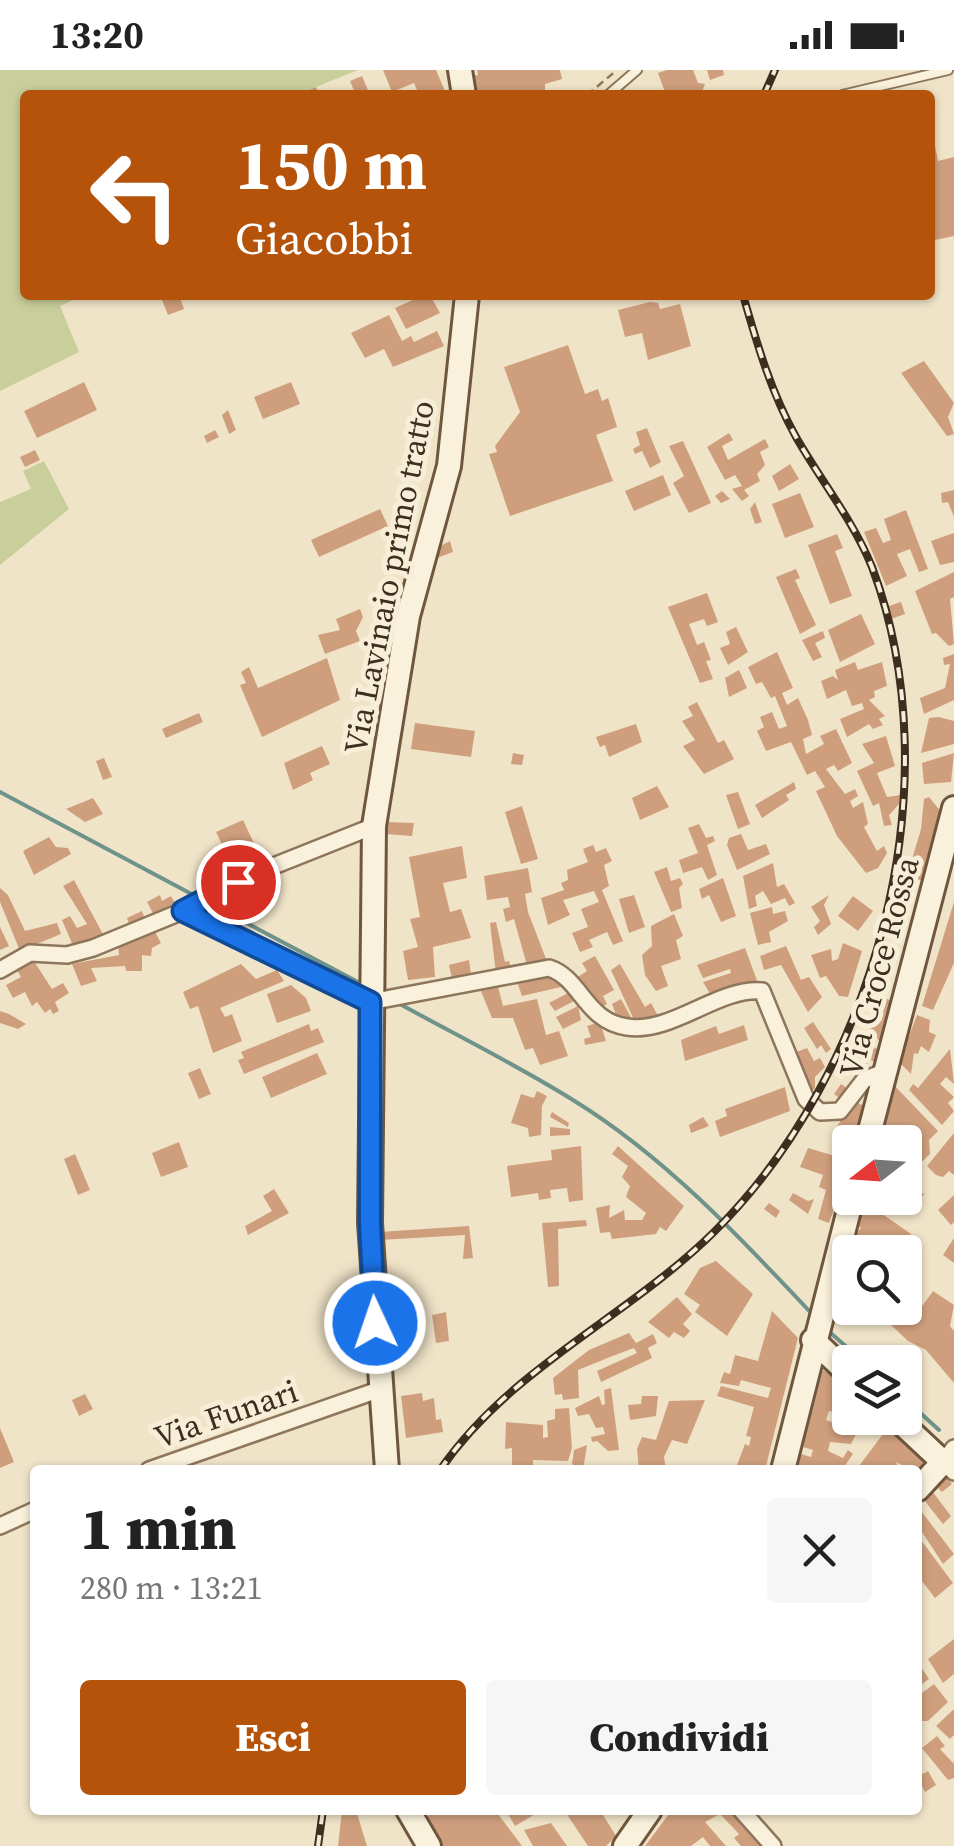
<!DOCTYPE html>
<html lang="it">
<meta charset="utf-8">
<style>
:root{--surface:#fff;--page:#f6f6f6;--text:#222;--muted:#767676;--accent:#b45309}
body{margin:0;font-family:"Source Serif 4",serif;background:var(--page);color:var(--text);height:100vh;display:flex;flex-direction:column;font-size:38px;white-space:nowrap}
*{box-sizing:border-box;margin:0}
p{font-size:32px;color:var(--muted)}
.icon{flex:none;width:55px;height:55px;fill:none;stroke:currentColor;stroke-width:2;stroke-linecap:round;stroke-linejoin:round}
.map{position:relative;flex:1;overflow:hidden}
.panel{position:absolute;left:30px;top:1395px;width:892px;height:350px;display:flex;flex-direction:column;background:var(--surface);border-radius:10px;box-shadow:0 2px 8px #0004}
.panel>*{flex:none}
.top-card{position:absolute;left:20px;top:20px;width:915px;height:210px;border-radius:10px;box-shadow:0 2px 8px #0004;background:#b45309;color:#fff;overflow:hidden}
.needle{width:65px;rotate:253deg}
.tools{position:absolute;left:832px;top:1055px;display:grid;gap:20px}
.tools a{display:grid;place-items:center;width:90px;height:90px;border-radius:10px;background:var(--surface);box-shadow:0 2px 8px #0004;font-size:50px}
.pin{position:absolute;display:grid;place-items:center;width:85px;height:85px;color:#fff;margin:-42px;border:5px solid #fff;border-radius:50%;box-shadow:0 2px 10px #0007}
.me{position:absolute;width:110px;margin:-55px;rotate:357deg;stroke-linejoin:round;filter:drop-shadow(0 0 8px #0008)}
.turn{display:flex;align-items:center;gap:35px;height:210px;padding:0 50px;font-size:45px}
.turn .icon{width:130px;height:130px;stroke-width:2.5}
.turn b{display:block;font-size:70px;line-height:85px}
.round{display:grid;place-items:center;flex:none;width:105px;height:105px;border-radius:10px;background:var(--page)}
.headline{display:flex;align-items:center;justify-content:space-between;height:170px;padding:0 50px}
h1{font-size:60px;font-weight:800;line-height:75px}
.primary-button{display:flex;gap:20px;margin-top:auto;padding:20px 50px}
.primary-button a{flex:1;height:115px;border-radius:10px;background:var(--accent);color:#fff;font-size:40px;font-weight:800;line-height:115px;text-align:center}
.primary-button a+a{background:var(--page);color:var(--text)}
.status{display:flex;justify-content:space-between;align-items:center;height:70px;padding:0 50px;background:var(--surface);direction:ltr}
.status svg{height:28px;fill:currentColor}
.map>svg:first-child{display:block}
.green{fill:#c9cf9b}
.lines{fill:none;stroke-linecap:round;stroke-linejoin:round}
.stream{stroke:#6f938a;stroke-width:4}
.building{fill:#cf9f7d}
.lane-casing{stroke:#8d765c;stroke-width:12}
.street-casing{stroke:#8d765c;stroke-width:20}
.secondary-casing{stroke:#6f573f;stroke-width:28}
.path{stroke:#8d765c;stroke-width:2.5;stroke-dasharray:8 5;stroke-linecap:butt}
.lane{stroke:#faf1dc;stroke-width:8}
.street{stroke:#faf1dc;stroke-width:15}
.secondary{stroke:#faf1dc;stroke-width:22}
.rail-casing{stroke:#3d2e20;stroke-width:8}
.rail{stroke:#f7eed8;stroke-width:4;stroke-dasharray:11;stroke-linecap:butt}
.route-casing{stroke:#114b97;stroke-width:25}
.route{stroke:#1a73e8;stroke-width:18}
.labels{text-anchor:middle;stroke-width:10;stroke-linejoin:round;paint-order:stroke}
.street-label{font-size:32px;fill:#3d2e20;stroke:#f7eed8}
</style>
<div class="status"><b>13:20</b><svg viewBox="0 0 49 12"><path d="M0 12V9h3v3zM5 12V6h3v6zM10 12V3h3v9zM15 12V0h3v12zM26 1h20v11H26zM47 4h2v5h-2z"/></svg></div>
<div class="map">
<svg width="954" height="1776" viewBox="0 0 954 1776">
<rect width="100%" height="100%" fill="#f0e4c8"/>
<path class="green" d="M0 0H358L296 25H25V225H84L60 236 79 282 0 321Z
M44 391 69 439 0 495V432L31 419 23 401Z"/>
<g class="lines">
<path class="stream" d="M0 722 199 828
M207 832 358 912
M398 933C456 965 517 995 573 1030 664 1086 740 1167 813 1245
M826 1259 864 1292
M905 1329 939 1360"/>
</g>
<path class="building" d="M383 0H436L445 21 454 18 455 25H419L414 13 392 22Z
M477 0H560L562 9 545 14V23L539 25H470L466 7 478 5Z
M667 0H693L698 13 705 14 701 25H666L658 3Z
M707 0H723L724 5 710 10Z
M362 6 370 25H356L350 11Z
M316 17 319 25H297Z
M932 61 938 91 954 87V166L930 171V146L934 145Z
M160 225H179L184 239 168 245Z
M412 225H430L440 243 406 259 395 238 415 229Z
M650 232 658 233 660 239 680 234 691 276 648 290 642 263 625 267 618 240Z
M389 245 402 271 411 266 414 272 437 261 444 276 393 297 384 279 365 288 351 263Z
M568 275 585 324 598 319 602 331 608 328 617 357 596 365 613 411 510 446 489 384 497 382 495 376 520 342 504 297Z
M924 291 954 333 948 347 954 364 947 366 901 303Z
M84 312 97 340 37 368 24 341Z
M291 312 300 334 263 349 254 327Z
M228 340 236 360 229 364 222 345Z
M647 358 661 392 650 398 642 381 635 384 633 379 640 375 636 362Z
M215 360 219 367 207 373 204 366Z
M729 363 733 370 722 376 728 390 765 369 769 377 760 382 765 395 757 404 760 411 744 420 749 426 742 431 732 419 742 416 735 405 725 410 707 377Z
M683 371 711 433 689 443 673 413 684 406 669 376Z
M35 380 40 390 25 397 20 387Z
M790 394 799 409 779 421 772 406Z
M663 405 671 425 634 441 625 421Z
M954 420V447L948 432 942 433 941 423Z
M722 421 730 429 721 433 715 426Z
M800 423 814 457 785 468 772 434Z
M755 432 762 452 755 454 750 439Z
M380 439 388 456 319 487 311 470Z
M906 440 928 499 919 502 910 479 897 484 907 506 886 516 864 462 876 458 883 473 891 470 884 449Z
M954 463V492L940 495 931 471Z
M837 464 843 478 835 481 852 526 830 534 808 475Z
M450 471 453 482 437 488 440 476Z
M796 499 800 508 795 510 816 555 800 564 776 507Z
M954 502V527L950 529 954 574 949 576 936 563 932 564 915 521Z
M707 523 718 552 707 556 704 549 689 554 697 575 704 572 711 590 706 591 713 609 700 613 668 537Z
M901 532 905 544 891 549 886 537Z
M360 539 363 547 356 561 360 571 325 584 318 565 340 560 336 549Z
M861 544 875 574 840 592 828 560Z
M736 557 748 582 728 595 720 578 730 574 726 562Z
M823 561 825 568 815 573 822 587 813 591 802 570Z
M777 582 793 618 782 623 787 635 798 628 808 650 812 665 803 669 806 684 824 674 820 666 836 659 852 693 838 701 834 695 826 699 845 724 855 719 858 726 850 731 853 738 863 732 868 754 864 757 877 781 884 776 887 783 878 798 866 803 837 766 816 721 825 717 815 701 807 705 791 672 766 681 757 661 764 657 760 647 772 642 779 659 787 656 775 626 771 628 762 612 756 614 748 597Z
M954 584V630L924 644 920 628 945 618 950 594 944 595 943 588Z
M327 588 340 630 262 667 240 615 246 613 241 602 249 597 258 618Z
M855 592 858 600 882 592 887 616 874 621 875 627 869 630 885 646 879 649 883 655 873 659 869 654 847 667 840 649 864 639 862 633 852 636 846 620 827 629 821 611 833 606 838 610 835 600Z
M739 600 747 618 729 627 725 608Z
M697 632 718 673 724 670 734 689 704 704 683 676 695 670 682 651 693 646 688 637Z
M199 643 203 652 166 668 162 659Z
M939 647 954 651V674L921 683 929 648Z
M415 653 475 661 471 687 411 679Z
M636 654 642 672 609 687 605 675 600 677 596 667Z
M886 666 895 696 877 703 887 727 901 725V732L889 745 892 755 884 756 879 733 873 736 857 701 874 693 862 674Z
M322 676 330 694 310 703 313 710 293 720 284 693Z
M513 683 524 685 522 695 511 694Z
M954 683 951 712 924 714 922 693Z
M104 688 112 707 103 710 96 691Z
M794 712 796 719 786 725 789 730 762 748 755 735Z
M657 716 669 737 640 750 632 728Z
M738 722 750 754 738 759 726 725Z
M929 727 942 743 923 811 907 806 921 759 924 729Z
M93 728 103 744 85 752 66 739Z
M522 736 538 789 521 794 505 742Z
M243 750 259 784 232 796 216 762Z
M386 752 414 753 412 766 385 764Z
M699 754 706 768 713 766 715 771 707 775 717 805 708 810 702 797 683 803 679 790 698 783 688 758Z
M741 764 748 780 766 774 770 784 737 800 727 775 729 768Z
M49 767 56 777 68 778 71 784 34 805 23 781Z
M593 775 596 782 606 778 612 791 604 795 609 816 602 820 623 871 613 875 607 862 589 870 593 877 580 882 572 863 588 857 581 839 599 832 594 821 563 830 570 845 548 855 541 828 564 820 561 813 568 810 567 800 588 792 583 779Z
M462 776 467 808 443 813 450 842 461 839 471 868 433 877 435 907 408 910 403 881 418 877 410 849 420 847 409 787Z
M773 793 777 817 784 814 795 833 789 836 785 828 771 834 763 821 755 826 757 836 749 839 743 806Z
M667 797 671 811 680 808 683 814 679 818 682 838 671 842 654 802Z
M528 798 532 822 525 824 528 842 548 894 528 899 514 849 506 852 503 839 510 837 508 827 487 830 484 806Z
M212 801 228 812 216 817 204 810Z
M723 808 736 846 721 852 709 825 702 829 699 819Z
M74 810 105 868 74 878 62 850 70 846 77 858 87 854 63 816Z
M0 818 8 825 25 861 57 853 61 864 20 881 0 832Z
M160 825 162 831 171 826 176 835 155 847 147 832Z
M634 825 645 857 629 863 619 829Z
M829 825 824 835 831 854 818 865 814 857 820 851 811 837Z
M853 826 873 841 858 861 838 846Z
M954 832V893L933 940 922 936Z
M772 837 773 844 785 841 788 851 769 862 771 872 758 875 750 843Z
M142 841 146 852 131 859 127 848Z
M674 844 683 866 676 870 681 889 661 896 668 916 656 921 645 905 642 885 652 876 651 856Z
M496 852 505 892 509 891 512 903 496 904 490 853Z
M0 857 9 876 0 880Z
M153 858 161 873 152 878 151 886 142 885V901H126L125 896 91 898 97 911 81 916 72 894 119 885 118 873Z
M843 873 862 881 848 927 839 926 826 906 820 908 811 885 831 879 832 891 838 889Z
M786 876 801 910 809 907 822 927 808 942 781 895 764 900 760 886Z
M745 878 759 916 712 927 703 912 731 903 730 899 703 908 697 895Z
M30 885 52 919 63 913 69 923 55 932 59 941 53 944 50 939 45 943 37 932 32 936 25 922 13 928 6 915 21 907 13 893Z
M595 886 614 920 603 926 607 934 598 939 573 910 587 901 582 893Z
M469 890 471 904 453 913 449 895Z
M241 894 256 909 277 900 284 911 220 938 225 947 232 944 242 971 213 983 198 936 190 939 183 922Z
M620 894 645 937 651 933 658 946 634 950 611 900Z
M549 899 561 917 522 926 515 906Z
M496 909 503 936 537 929 546 965 559 961 568 986 540 995 533 978 525 980 513 948H492L478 914Z
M291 915 306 928 311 941 277 953 267 924Z
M570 922 574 931 555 941 549 933Z
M879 926 890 930 880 971 869 962Z
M621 929 632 949 627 953 619 952 612 934Z
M578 936 581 950 563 959 556 947Z
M0 941 9 944 26 954 18 959 0 953Z
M917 945 930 950 929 962 936 965 929 982 921 976 918 984 914 983 911 1004 899 992Z
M600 952 606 971 585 975 584 969 591 967 587 956Z
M813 952 831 979 826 983 821 975 817 979 804 958Z
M309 954 311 961 318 958 324 972 244 1004 238 990 244 988 241 982Z
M744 955 748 970 685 991 681 970 716 956 719 964Z
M859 966 881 982 876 993 871 990 855 1006 843 989Z
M807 978 814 991 820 988 825 997 815 1007V1019L810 1020 793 983Z
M950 979 954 1014 946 1007 940 1014 954 1027 948 1033 954 1041 942 1055 909 1020 913 1014 918 1018Z
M317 983 327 1004 271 1028 262 1007Z
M200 998 211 1024 199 1029 188 1003Z
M890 1011 938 1061 929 1070 930 1084 908 1105 905 1072H875Z
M841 1014 850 1020 843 1031 834 1024Z
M785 1017 790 1041 720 1067 715 1051 727 1046 725 1039Z
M537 1021 547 1026 542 1036 541 1065 529 1067 528 1058 511 1053 521 1024 534 1028Z
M853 1031 865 1036 857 1068 836 1058Z
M552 1042 569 1053 568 1057 550 1047Z
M703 1047 709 1056 691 1063 689 1055Z
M550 1057 570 1059V1065L550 1066Z
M954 1063V1105L949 1101 943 1107 936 1105 927 1096Z
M179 1072 188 1097 161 1107 152 1083Z
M840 1072 850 1075V1095L829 1153 818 1149 826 1120 819 1117 823 1105 800 1097 808 1078 835 1086Z
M581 1076 583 1130 569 1132 567 1118 550 1120 551 1128 539 1130 538 1123 511 1127 507 1096 552 1090 551 1080Z
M618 1076 684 1136 666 1161 660 1157 656 1164 612 1169 610 1162 600 1163 596 1138 610 1135 609 1148 624 1140 625 1150H642L646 1143 626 1127 630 1116 622 1107 628 1096 612 1084Z
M75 1084 90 1120 78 1125 64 1089Z
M911 1115 924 1124 916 1135 905 1129Z
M274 1119 289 1143 248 1165 245 1156 272 1141 263 1126Z
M793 1123 808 1131 814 1129 808 1144 789 1130Z
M954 1125V1152L951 1155 938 1140Z
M860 1128H891L881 1143 911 1164 899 1182H855L848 1172 861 1158 854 1153Z
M769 1133 780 1141 776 1148 764 1139Z
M586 1150 587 1156 558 1159 559 1216 548 1217 542 1153Z
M469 1156 473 1188 463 1189 465 1165 380 1170 379 1162Z
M954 1168V1193L943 1185Z
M716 1191 753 1224 727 1266 695 1242 700 1235 684 1224 700 1198Z
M905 1193 916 1203 905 1216Z
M933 1221 954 1235 950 1256 954 1261V1313L926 1280 908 1271 873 1238H905V1231L918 1242Z
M677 1227 692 1244 683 1254 690 1261 684 1268 674 1262 669 1268 648 1252Z
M772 1241 798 1268 765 1400H735L745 1374 749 1376 751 1367 746 1366 754 1337 717 1326 721 1316 768 1328 771 1318 741 1310 739 1316 720 1313 724 1302 730 1304 735 1285 758 1291Z
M446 1242 449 1271 436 1273 432 1245Z
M629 1263 636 1273 653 1264 657 1273 648 1278 652 1288 601 1312 597 1301 637 1283 634 1278 610 1287 578 1300 579 1328 563 1330 562 1324 555 1325 553 1308 589 1280Z
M823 1300 848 1314 840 1344 829 1341 826 1350 845 1357 846 1348H864L851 1374 830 1372 828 1381 843 1388 848 1380 853 1384 842 1400 834 1395 832 1400H796L801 1384 811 1387 813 1380 803 1377Z
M611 1318 619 1380 608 1381 597 1371 592 1372 591 1367 605 1364 603 1357 596 1358 589 1344 578 1346 575 1338 599 1326 602 1335 605 1334 604 1320Z
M422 1323 423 1331 434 1328 436 1350 441 1349 443 1362 406 1368 401 1326Z
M85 1324 93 1339 79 1346 72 1330Z
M642 1326H658L656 1346 630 1350 628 1335 641 1334Z
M705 1330 687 1374 672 1370 664 1387 666 1400H639L637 1379 642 1367 656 1370 669 1331Z
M569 1338 572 1378 568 1391 533 1390V1400H512V1378L505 1379 506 1352 543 1355V1368L548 1367 547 1351 555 1349V1339Z
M889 1356 928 1392 918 1403 896 1392 899 1400H856Z
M0 1358 14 1392 0 1398Z
M587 1375 583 1400 579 1399 572 1394 574 1380Z
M943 1403 952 1414 942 1422 932 1412Z
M929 1417 951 1446 943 1454 920 1425Z
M918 1437 954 1484 943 1494 918 1456Z
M918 1466 953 1513 935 1528 918 1506Z
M954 1569V1604L943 1613 928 1589Z
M918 1593 929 1609 918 1617Z
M934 1614 948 1632 928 1651H918V1636L922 1633 918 1626Z
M954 1639V1665L950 1669 936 1656Z
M937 1666 945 1676 940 1679 954 1694V1708L948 1710 922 1678Z
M918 1697 923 1704 928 1701 936 1715 925 1722 922 1716 918 1718Z
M342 1740H356L367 1776H338Z
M436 1740H495L522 1776H443L423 1750Z
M506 1740H542L515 1756Z
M564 1740H600L616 1766 606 1776H588Z
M672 1740H738L769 1776H741L734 1768 739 1764 720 1744 705 1752 726 1776H710L703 1767 691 1776H645Z
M551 1753 567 1776H533L524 1760Z"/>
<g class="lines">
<defs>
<path id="lane" d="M608 25 637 0
M842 25 948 0"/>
<path id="street" d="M183 841 266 799 374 756
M0 900 30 883 67 885 93 878 183 841 370 932 549 898C581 908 585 951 627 957 672 964 718 917 762 921L806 1029 820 1042 840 1041 864 1010 886 1001
M954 1378 943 1392 954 1402
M149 1400 378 1320
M0 1456 35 1440
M741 1740 773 1776"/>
<path id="secondary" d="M460 0 464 25
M867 1072 954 738
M813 1270 850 1305
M896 1348 943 1392 918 1419
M387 1400 370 1153 374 756 408 546 449 396 467 225
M783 1400 852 1128
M408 1740 429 1776
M625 1776 650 1740"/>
</defs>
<use href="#lane" class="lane-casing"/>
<use href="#street" class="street-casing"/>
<use href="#secondary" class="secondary-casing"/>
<path class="path" d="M587 25 617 0"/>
<use href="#lane" class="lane"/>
<use href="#street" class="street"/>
<use href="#secondary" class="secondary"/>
<defs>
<path id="rail" d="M764 25 775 0
M440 1400C511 1297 627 1248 714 1162 876 1002 954 715 872 497 853 450 821 411 796 367 771 322 757 274 743 225
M318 1776 323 1740"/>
</defs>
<use href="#rail" class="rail-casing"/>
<use href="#rail" class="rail"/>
</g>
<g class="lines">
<defs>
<path id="route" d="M238 812 183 841 370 932V1153L375 1253"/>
</defs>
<use href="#route" class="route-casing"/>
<use href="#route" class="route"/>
</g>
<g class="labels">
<g class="street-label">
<text transform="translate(389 507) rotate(-79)" y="11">Via Lavinaio primo tratto</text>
<text transform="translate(879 897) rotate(-75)" y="11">Via Croce Rossa</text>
<text transform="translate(226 1344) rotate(-19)" y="11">Via Funari</text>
</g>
</g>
</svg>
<div class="tools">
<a><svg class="needle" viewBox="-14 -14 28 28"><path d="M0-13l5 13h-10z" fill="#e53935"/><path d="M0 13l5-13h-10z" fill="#767676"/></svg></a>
<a><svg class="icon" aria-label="search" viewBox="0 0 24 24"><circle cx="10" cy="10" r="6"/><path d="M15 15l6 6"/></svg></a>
<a><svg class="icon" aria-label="layers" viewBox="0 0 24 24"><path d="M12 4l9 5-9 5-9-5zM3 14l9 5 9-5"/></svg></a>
</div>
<div class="pin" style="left:238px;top:812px;background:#d93025"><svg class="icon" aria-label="arrive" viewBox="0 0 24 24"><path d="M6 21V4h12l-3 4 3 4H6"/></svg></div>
<svg class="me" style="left:375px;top:1253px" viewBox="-20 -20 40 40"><circle r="17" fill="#1a73e8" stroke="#fff" stroke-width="3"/><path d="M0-11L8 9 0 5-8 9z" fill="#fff"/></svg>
<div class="top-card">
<div class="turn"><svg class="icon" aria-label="left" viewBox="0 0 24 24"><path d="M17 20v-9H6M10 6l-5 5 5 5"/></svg><div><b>150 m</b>Giacobbi</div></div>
</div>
<section class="panel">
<div class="headline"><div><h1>1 min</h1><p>280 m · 13:21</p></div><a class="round"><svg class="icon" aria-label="close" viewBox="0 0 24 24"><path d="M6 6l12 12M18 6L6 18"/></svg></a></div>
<div class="primary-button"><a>Esci</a><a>Condividi</a></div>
</section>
</div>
